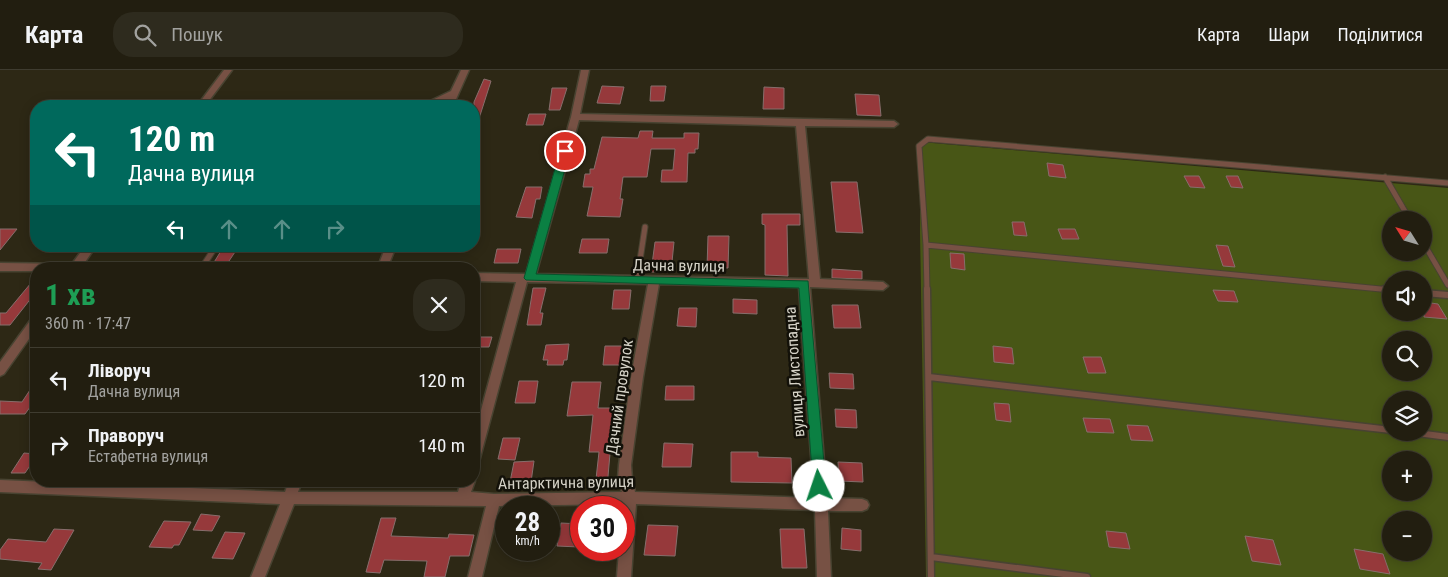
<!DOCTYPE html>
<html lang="uk">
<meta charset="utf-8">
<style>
:root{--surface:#221e10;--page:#2e2b1e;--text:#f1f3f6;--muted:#a2a29f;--line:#3f3c30}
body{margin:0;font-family:"Roboto Condensed",sans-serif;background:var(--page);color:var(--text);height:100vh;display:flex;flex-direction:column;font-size:19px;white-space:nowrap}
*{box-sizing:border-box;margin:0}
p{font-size:16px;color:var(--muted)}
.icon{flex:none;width:28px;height:28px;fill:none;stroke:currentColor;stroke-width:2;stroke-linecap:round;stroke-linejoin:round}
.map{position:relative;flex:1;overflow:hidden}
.panel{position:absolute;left:30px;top:192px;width:450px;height:225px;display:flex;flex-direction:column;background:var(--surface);border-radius:20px;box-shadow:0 2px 12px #0003,0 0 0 1px var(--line)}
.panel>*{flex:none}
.banner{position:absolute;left:30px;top:30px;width:450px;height:152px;border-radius:20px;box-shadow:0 2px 12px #0003,0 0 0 1px var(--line);background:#00695c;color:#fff;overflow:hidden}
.needle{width:32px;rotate:307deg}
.fabs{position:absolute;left:1382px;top:141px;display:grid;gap:10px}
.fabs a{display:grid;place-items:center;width:50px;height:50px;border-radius:50%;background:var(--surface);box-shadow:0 2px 12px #0003,0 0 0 1px var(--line);font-size:25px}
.speed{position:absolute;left:495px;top:426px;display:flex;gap:10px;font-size:25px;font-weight:700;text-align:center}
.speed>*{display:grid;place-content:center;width:65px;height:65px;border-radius:50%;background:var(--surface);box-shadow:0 2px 12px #0003,0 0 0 1px var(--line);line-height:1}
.speed small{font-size:12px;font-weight:400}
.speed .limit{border:8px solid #d22;background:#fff;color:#111}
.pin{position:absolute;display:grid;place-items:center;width:42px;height:42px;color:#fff;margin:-21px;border:2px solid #fff;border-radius:50%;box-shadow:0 1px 5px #0007}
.me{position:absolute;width:55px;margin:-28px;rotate:356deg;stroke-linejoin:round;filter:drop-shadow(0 0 4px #0008)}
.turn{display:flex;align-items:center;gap:18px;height:105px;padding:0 15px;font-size:22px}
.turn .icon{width:65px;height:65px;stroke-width:2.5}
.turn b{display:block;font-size:35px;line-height:42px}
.lanes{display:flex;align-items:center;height:48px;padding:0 15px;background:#0003;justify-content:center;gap:25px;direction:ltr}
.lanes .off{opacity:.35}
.round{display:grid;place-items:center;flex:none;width:52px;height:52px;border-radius:20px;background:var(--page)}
.overview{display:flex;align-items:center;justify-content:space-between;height:85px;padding:0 15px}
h1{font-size:30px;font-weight:700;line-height:38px;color:#1e9e55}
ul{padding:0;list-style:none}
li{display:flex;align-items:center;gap:15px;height:65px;padding:0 15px;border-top:1px solid var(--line)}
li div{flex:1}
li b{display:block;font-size:19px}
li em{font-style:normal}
header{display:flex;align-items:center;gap:30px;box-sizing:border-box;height:70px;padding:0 25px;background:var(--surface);border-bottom:1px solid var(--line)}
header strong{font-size:24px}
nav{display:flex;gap:28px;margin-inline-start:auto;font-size:18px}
.search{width:350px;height:45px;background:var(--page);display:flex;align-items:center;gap:12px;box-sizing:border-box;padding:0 18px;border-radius:20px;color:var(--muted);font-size:19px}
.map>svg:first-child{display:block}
.green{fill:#485616;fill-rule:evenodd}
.building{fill:#96393b;stroke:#876e6c}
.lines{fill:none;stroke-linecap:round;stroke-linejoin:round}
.service-far1-casing{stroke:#484331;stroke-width:7}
.service-casing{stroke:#484331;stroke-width:9}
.minor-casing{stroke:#484331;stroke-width:3}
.service-far1{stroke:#775144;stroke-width:5}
.service{stroke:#775144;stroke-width:6}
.minor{fill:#775144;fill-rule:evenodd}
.route{fill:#0b8043;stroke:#07532c}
.labels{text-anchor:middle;stroke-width:5;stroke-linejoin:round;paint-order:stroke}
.street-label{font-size:16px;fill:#d5d2c7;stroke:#131109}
</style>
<header>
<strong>Карта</strong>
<div class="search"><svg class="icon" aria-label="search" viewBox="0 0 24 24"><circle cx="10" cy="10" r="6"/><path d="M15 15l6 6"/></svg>Пошук</div>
<nav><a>Карта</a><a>Шари</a><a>Поділитися</a></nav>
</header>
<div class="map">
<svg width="1448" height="507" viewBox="0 0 1448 507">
<rect width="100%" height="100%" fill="#2d2815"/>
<path class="green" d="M921 72 1448 118V507H926L920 162ZM1391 150H1424V182H1391ZM1391 210H1424V242H1391ZM1391 270H1424V302H1391ZM1391 330H1424V362H1391ZM1391 390H1424V422H1391ZM1391 450H1424V482H1391Z"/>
<path class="building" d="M484 9 491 11 476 58H474V32Z
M602 16 624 17 620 34 597 33Z
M651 16H666L664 31H650Z
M764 17 784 18V39H763Z
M552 18H567L560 40H549Z
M855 24 879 25 881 46 857 45Z
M529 44H546L543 55H526Z
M640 61H653L652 68H684V63H699L698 79H695V83H688L687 112H661L662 100H673L675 79H651L647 107H623L620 129H623L620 147 587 146 593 117H583L585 104H590V99H594L602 67 638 68Z
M1047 93 1063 95 1066 108 1049 106Z
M1184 106H1199L1205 118 1190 117Z
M1226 106H1238L1243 118 1231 117Z
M831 112H857L863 163 836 162Z
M526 117H542L540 129H536L532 148 516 147Z
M762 144H800V155H787L788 206 765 205V155L762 154Z
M1012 152H1024L1027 166 1014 165Z
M0 159H17L0 180Z
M1058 159H1075L1079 169H1062Z
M708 166H729L728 198H707Z
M582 169H609L607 183H579Z
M655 172H674L671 202H651Z
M1216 175 1228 176 1235 197 1223 196Z
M224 176H239L227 194H213Z
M497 179H521L518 193H494Z
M950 183 964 184 965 200 951 198Z
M832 199 862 201V209L832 208Z
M36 207V222L10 255H0V243H6Z
M533 218H546L540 243H543L541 255H527Z
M614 220H631L629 239H612Z
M1213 220 1234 221 1238 232 1218 231Z
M733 229 757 230V244L733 243Z
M1424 232 1438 234 1447 249 1424 247Z
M832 235H858L861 258H834Z
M679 238H697L696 257 677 256Z
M474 267H492L489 277H474Z
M569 274 567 290H564L563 295H547L548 290H543L546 275Z
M605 276H626L624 295H603Z
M993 276 1012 278 1014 294 994 292Z
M1083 287H1101L1106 303H1088Z
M829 303 853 304 854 319 830 318Z
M36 311V329L25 344H0V331L22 332Z
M519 311H538L535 333H515Z
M572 312H601L598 338H625L623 349H613L607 418H595L599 382H589L593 345 567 346Z
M666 316H694V330H665Z
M994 333 1009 334 1011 352 996 350Z
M835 339 856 340 857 358 836 357Z
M1083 348 1110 349 1114 363 1087 362Z
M1127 355 1148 356 1153 371 1131 370Z
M503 368H520L515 390 498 389Z
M664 373 693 374 691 397H662Z
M731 382H758V387L791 388 792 413 731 412Z
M24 383 36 384V387L25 403H11Z
M534 391 531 412H510L514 392Z
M838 392 862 393 863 412 839 411Z
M201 444 220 446 212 461 193 460Z
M381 448H396L391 466 448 468 449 464 474 465 469 486H450L445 507H424L427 491 384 490 380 503 366 502Z
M164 451 191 452 179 475H174L172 478 149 477Z
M561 453 581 454 579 477 557 476Z
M648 455 678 456 675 486 644 485Z
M842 458 861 460V481L841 479Z
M54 459 74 460 51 500 38 499 42 493 0 489V480L8 469 46 472Z
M780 459H804L807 498H782Z
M1106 461 1126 463 1130 479 1109 477Z
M225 462 245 463 233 489 212 488Z
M1245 466 1273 470 1281 495 1252 491Z
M1354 479 1383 484 1390 504 1360 499Z"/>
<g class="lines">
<defs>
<path id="service-far1" d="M131 33 203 34
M1385 107 1410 150
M1424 174 1448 215
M926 175 1391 220
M201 199 216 176
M637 210 645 157
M927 221 926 175 919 76 928 69 1448 113"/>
<path id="service" d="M927 219 931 507
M1384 219 1391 220
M1424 223 1448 225
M929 307 1391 360
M1410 362 1448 367
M931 487 1087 507"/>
<path id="minor" d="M224 0H232L205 36H197Z
M461 0H469L453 36H445L448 29 433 36H320L317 34 321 31 428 32 451 21Z
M581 0H589L580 44 894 51 898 54 894 57 805 56 820 209 883 212 888 216 883 220 810 217 827 428 862 429 867 431 869 435 867 439 862 441H828L831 507H817L815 440 636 434 631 507H617L619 480H624L623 434 499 436 482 507H468L486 436 294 434 265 507H251L280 434 0 422V410L285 422 289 411H302L298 422H458L461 411H474V409L475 411 471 422 494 424 622 422 618 409 619 395 631 307 648 214 527 212 480 388 479 392 474 394V366L516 212 474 211V203L526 204 571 47ZM579 50 796 56 809 209 536 204ZM659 214 799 217 814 428 635 422 632 409 631 395 643 307Z
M85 176H96L83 195H118L123 199H36V201H0V193L72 194Z
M386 176H396L387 199H377Z
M36 247V259L4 304 0 306V292L32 248Z"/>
</defs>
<use href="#service-far1" class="service-far1-casing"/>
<use href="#service" class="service-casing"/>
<use href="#minor" class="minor-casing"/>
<use href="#service-far1" class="service-far1"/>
<use href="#service" class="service"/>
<use href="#minor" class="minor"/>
</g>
<path class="route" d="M565 78 570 81 536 204 808 211 826 416 824 420 819 422 815 420 813 416 799 218 526 210 524 208 560 81Z"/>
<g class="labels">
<g class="street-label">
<text transform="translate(679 195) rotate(1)" y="6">Дачна вулиця</text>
<text transform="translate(794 302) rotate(-94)" y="6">вулиця Листопадна</text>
<text transform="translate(619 327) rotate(-82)" y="6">Дачний провулок</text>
<text transform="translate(566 412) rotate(-1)" y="6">Антарктична вулиця</text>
</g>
</g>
</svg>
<div class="fabs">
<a><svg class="needle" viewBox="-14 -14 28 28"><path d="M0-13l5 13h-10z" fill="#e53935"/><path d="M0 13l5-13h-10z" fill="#a2a29f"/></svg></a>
<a><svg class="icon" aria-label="sound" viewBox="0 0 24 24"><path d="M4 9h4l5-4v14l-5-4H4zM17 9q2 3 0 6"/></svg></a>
<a><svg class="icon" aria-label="search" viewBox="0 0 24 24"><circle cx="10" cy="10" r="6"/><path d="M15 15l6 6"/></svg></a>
<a><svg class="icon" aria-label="layers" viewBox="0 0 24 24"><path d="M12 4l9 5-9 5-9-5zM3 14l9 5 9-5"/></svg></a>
<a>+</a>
<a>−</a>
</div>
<div class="speed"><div>28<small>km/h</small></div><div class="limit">30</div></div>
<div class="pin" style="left:565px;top:81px;background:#d93025"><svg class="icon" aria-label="arrive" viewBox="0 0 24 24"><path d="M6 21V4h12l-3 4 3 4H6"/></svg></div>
<svg class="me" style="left:819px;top:416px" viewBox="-20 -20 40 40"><circle r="19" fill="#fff"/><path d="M0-13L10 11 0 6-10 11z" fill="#0b8043"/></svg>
<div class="banner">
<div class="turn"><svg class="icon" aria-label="left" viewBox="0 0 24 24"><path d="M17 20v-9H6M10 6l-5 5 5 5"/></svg><div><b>120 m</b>Дачна вулиця</div></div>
<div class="lanes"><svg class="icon" aria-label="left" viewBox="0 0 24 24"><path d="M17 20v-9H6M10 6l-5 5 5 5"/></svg><svg class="icon off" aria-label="ahead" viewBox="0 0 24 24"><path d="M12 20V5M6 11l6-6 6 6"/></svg><svg class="icon off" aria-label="ahead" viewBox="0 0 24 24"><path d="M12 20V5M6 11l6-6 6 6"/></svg><svg class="icon off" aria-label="right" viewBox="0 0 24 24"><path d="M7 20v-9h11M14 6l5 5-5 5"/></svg></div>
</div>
<section class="panel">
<div class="overview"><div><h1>1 хв</h1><p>360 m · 17:47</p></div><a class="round"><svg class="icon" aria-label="close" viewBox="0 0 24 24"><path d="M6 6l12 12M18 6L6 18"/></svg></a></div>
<ul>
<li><svg class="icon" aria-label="left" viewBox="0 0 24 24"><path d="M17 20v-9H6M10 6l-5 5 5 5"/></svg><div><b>Ліворуч</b><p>Дачна вулиця</p></div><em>120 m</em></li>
<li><svg class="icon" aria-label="right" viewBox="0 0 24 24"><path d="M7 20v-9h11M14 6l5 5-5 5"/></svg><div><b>Праворуч</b><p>Естафетна вулиця</p></div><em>140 m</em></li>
</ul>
</section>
</div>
